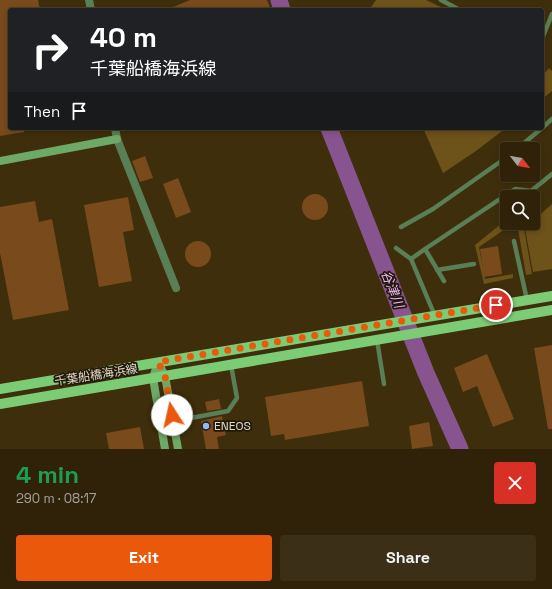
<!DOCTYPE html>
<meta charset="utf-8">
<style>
:root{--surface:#2f2209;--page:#3b2f17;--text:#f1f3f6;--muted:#a7a49c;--line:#4a3f2a;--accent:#ea580c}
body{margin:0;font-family:"Space Grotesk","Noto Sans JP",sans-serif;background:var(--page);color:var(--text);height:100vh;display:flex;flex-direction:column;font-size:15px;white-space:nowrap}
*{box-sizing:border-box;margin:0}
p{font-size:13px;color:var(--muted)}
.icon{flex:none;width:22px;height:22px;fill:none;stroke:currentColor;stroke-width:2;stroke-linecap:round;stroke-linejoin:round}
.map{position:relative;height:449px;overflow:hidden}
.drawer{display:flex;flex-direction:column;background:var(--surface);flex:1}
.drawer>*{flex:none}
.banner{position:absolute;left:8px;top:8px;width:536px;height:122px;border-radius:4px;box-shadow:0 2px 6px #0003,0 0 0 1px var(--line);background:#202124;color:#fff;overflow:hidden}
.needle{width:26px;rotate:121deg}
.buttons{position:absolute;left:500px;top:142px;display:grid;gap:8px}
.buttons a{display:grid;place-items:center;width:40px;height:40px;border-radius:4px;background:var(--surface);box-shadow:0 2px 6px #0003,0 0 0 1px var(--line);font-size:20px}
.pin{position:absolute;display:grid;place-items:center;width:34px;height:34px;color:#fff;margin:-17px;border:2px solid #fff;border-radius:50%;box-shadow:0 1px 4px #0007}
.me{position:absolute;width:44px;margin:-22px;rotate:350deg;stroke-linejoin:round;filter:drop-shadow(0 0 3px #0008)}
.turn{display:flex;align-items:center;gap:14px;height:84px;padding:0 16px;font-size:18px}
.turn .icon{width:52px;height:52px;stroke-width:2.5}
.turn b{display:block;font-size:28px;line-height:34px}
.then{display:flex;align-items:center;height:38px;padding:0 16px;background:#0003;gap:8px;font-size:15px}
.round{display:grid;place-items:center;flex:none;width:42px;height:42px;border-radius:4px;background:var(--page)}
.summary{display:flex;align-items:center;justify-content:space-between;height:68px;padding:0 16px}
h1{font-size:24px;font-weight:800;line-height:30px;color:#1e9e55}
.button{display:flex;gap:8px;margin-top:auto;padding:8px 16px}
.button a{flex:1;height:46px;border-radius:4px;background:var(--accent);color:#fff;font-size:16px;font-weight:800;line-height:46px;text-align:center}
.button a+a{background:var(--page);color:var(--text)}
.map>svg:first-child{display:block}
.green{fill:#6d521a}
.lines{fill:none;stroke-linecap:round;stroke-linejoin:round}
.river{stroke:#885490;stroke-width:17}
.building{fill:#784a1c}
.lane{stroke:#597f56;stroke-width:4.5}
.street{stroke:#597f56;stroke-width:8}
.secondary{stroke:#6daa68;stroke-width:8}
.primary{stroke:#7ccc75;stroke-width:10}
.route{stroke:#ea580c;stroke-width:7;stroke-dasharray:0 12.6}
.poi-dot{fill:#92b7fd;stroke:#20180a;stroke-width:1.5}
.labels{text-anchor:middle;stroke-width:3.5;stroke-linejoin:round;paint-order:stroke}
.street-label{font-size:12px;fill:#e3d9c6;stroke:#20180a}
.poi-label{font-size:12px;fill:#e3d9c6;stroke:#20180a;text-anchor:start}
.water-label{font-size:13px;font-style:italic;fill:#f5b9fd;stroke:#20180a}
</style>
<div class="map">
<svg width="552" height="449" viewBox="0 0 552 449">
<rect width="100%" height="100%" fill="#3f2e0c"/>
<path class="green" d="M376 0H426L445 9 369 10Z
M549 68 552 71V91L542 99V76Z
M423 128H506L476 151 443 173Z
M552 204V269L533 272 524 223H533V217L535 219Z
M507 219V223H514L479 247 485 279 513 274V278L484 284 475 245Z
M517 223H523L532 274 526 275Z"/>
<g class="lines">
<path class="river" d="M279 0 282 10
M329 128 426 373 460 449"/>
</g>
<path class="building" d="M0 0H38L40 10H10V128H24V132L0 136Z
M190 0H267L271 10H166Z
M145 156 153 178 140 182 132 161Z
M178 178 191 212 176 218 163 184Z
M302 207a13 13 0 1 1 26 0a13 13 0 1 1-26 0Z
M128 197 134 230 123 232 132 281 99 287 84 205Z
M35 201 39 222 52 219 69 310 13 320 0 253V207Z
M185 254a13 13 0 1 1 26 0a13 13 0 1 1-26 0Z
M498 246 502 274 484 277 480 249Z
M552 345V429H548L534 348Z
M487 354 514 419 493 427 477 386 463 392 454 368Z
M362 381 369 426 285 440 284 434 271 436 265 397Z
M219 399 221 409 207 411 205 402Z
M222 416 226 435 217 437 219 449H206L201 421Z
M429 422 433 446 412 449 409 426Z
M140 427 144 449H109L106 433Z"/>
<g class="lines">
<path class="lane" d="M441 0 460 10
M542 39 552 14
M542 128 552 119
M517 149 542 128
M401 227 433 209 507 157
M514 241 527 300
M396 248 411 259 435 316
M411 259 425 249
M437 270 474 264
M444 281 425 249 515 189 531 191 552 174
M377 340 384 384
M174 429 186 426 191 418 228 411 237 398 231 365"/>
<path class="street" d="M89 0 91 10
M115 128 117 139 176 288"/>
<path class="secondary" d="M0 161 117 139
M158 362 165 376 178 449
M158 362 153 378 165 449"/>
<path class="primary" d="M0 389 552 296
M0 404 552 310"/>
</g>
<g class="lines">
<path class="route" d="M172 415 165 376 158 362 496 305"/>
</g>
<circle class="poi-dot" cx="206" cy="426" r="4"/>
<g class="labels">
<g class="street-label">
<text transform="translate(96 375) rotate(-9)" y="4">千葉船橋海浜線</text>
</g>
<g class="poi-label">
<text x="214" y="430">ENEOS</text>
</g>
<g class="water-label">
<text transform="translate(393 289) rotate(68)" y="5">谷津川</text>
</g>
</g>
</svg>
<div class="buttons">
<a><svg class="needle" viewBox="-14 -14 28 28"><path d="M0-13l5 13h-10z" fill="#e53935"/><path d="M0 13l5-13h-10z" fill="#a7a49c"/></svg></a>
<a><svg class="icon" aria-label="search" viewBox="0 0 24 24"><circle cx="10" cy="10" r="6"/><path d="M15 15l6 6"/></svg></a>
</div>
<div class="pin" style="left:496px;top:305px;background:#d93025"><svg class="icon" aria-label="arrive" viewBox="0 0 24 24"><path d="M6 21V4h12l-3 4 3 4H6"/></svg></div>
<svg class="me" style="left:172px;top:415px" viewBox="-20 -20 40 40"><circle r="19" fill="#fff"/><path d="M0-13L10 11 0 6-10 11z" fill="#ea580c"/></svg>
<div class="banner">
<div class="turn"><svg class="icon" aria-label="right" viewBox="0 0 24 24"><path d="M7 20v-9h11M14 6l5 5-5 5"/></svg><div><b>40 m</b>千葉船橋海浜線</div></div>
<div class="then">Then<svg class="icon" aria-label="arrive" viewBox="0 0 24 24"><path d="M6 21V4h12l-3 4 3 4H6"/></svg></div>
</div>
</div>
<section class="drawer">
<div class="summary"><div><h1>4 min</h1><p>290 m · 08:17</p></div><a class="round" style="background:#d93025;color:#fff"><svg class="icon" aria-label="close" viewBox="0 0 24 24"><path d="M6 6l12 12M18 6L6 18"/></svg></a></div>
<div class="button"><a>Exit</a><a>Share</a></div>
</section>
